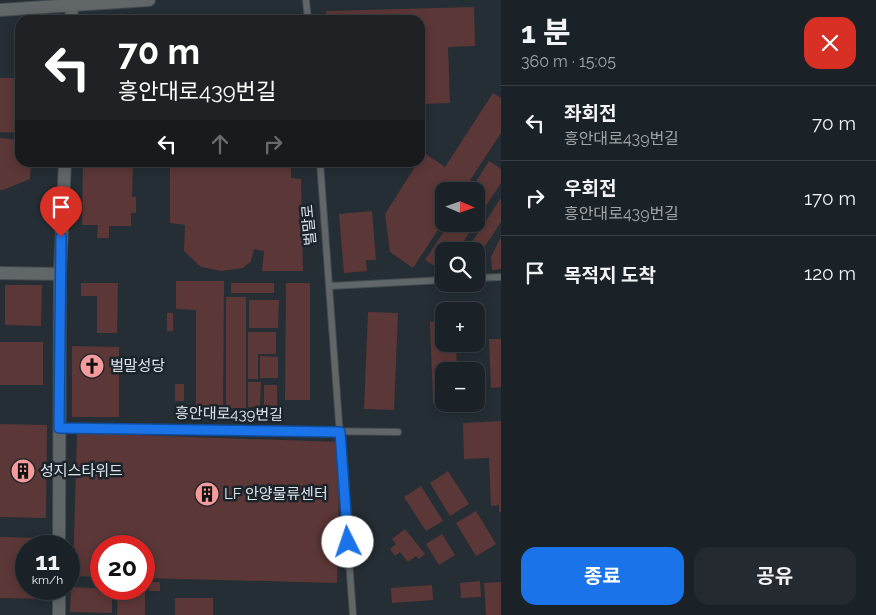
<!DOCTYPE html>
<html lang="ko">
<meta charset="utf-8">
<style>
:root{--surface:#1b2227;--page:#242a2f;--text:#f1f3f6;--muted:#a0a4a7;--line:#393f44;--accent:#1a73e8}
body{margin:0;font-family:Raleway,"Noto Sans KR",sans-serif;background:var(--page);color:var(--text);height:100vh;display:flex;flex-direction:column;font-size:19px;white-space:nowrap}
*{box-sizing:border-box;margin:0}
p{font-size:16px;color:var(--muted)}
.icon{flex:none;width:28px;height:28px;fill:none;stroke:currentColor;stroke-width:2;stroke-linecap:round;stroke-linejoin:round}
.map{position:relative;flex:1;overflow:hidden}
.panel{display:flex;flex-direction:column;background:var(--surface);width:375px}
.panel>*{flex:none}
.hud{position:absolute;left:15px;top:15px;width:410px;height:152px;border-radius:15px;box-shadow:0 2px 12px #0003,0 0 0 1px var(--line);background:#202124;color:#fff;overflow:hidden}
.needle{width:32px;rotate:92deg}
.tools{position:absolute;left:435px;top:182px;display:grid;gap:10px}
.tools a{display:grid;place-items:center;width:50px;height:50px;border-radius:10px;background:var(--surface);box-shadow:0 2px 12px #0003,0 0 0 1px var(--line);font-size:25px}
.speed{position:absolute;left:15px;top:535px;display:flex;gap:10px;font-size:25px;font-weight:700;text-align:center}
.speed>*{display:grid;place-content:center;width:65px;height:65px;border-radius:50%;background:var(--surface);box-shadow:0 2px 12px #0003,0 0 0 1px var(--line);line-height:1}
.speed small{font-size:12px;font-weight:400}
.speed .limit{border:8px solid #d22;background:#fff;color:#111}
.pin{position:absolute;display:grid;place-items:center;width:42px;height:42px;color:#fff;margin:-51px -21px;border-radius:50% 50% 50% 0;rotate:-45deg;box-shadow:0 0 5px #0007}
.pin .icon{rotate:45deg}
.me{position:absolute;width:55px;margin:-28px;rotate:356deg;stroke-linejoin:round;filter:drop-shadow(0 0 4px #0008)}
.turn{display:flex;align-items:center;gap:18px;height:105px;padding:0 20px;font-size:22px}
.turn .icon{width:65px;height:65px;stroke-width:2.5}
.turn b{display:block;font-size:35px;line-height:42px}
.lanes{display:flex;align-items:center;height:48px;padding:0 20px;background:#0003;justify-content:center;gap:25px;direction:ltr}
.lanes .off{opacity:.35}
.round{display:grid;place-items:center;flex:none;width:52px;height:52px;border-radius:15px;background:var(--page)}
.overview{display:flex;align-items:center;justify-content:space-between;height:85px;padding:0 20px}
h1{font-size:30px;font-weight:700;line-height:38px}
.button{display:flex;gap:10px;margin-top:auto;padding:10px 20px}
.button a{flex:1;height:58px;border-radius:15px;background:var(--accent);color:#fff;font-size:20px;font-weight:700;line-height:58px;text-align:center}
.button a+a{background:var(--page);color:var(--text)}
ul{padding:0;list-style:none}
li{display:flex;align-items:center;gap:15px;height:75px;padding:0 20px;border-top:1px solid var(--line)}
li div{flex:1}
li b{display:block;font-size:19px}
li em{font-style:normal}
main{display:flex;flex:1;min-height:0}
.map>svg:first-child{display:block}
.building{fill:#5c3737}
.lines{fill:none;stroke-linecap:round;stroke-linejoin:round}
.service-casing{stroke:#424b51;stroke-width:8}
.minor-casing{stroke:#424b51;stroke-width:14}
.tertiary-casing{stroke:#424b51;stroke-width:14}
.service{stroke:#616669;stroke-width:6}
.minor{stroke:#616669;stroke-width:12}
.tertiary{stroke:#616669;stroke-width:12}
.route-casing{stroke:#114b97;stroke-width:12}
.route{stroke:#1a73e8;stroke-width:9}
.labels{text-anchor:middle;stroke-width:5;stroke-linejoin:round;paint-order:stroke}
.street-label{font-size:15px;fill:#dee5e9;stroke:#1a242a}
.poi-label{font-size:15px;fill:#dee5e9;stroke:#1a242a;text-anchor:start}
</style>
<main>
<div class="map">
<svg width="501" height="615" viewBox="0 0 501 615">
<rect width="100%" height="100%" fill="#242e34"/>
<path class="building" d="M474 7 475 46 448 47 450 103 420 104V20H327L326 11Z
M0 78H20V133L0 132Z
M493 93 501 98V133L463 191H444V221L413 268 390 252 385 214 418 162H420L424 153 445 167Z
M0 138 20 140V162H31L30 179 3 190H0Z
M489 161 501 169V183L476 221V191H470Z
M83 162H133L132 197H136V213H131V226H109V238H97L98 225H82Z
M170 162H291V178L301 179 303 271H262L264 251 254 249 251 261 243 268 221 271 201 267 184 251 185 225 170 223Z
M501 198V222L476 260V251H466Z
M372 211 376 260H366L367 271 344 273 339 214Z
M449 224H475L457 251H444V272L425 260Z
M501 237V269L492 270 491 257Z
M176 281H224L223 413 196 412V310L176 309Z
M81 283H118L117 333H97V296H81Z
M231 283H274V293H231Z
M286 283H310V400H285Z
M5 285H42L41 326 5 325Z
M226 297H246V408H226Z
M249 300H279L278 328H249Z
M476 302V311H444L443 303Z
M368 312 398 313 394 410 364 409Z
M167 313H173V331H167Z
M430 322H444V344H456L457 371H444V403H433Z
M248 332H276V354H258V379H248Z
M489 339H501V387L491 388Z
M0 342H43V385H0Z
M72 346 119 347V417H72Z
M260 356 278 357V378H260Z
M248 382H261L260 407H248Z
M175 384H184V401H175Z
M264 385H277V406H264Z
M262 408H278V419H262Z
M501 421V512H499V505L491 506 489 458 464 459 463 423Z
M0 424 47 425 46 518 0 517Z
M77 433 340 442 337 583 144 578V546H101V577L73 576Z
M448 471 469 504 450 516 430 483Z
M421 486 443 521 426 531 404 497Z
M476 511 496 544 476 556 456 523Z
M405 529 425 554 419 559 416 556 408 562 400 552 395 556 390 549 396 544 392 539Z
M442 534 455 555 439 565 426 544Z
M0 537 49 538V546H26V589H48V599L0 598Z
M480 581 481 597 461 598 460 583Z
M149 582H160V591H149Z
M501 582V615H486L484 583Z
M432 585 433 600 392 603 391 588Z
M71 587 112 589V613L70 612Z
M118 589H145V615H117Z
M175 598H213V615H175Z"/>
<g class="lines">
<defs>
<path id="service" d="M306 0 308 20
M320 162 353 615
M476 278 501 277
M330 286 444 280
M59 428 398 432"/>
<path id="minor" d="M71 20 72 5
M0 273 60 274
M59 546 60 274 65 162
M59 615V589"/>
<path id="tertiary" d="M0 10 149 0"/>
</defs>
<use href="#service" class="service-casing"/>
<use href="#minor" class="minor-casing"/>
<use href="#tertiary" class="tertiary-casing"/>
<use href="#service" class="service"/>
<use href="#minor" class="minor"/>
<use href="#tertiary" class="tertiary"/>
</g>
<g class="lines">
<defs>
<path id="route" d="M61 237 59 428 340 432 348 542"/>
</defs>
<use href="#route" class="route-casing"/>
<use href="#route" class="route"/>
</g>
<defs>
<symbol id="church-disc" viewBox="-11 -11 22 22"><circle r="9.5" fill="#f59b9b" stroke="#1a242a"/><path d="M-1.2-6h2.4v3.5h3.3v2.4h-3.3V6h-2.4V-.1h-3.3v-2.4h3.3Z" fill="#111"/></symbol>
<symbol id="building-disc" viewBox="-11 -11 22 22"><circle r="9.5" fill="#f59b9b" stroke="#1a242a"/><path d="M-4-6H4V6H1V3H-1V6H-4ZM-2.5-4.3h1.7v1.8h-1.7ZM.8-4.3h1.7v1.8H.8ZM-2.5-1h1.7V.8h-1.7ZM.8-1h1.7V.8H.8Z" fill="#111"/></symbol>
</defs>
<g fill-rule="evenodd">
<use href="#church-disc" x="78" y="352" width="28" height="28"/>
<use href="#building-disc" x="9" y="457" width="28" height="28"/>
<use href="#building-disc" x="193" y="480" width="28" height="28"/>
</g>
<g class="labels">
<g class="street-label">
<text transform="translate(309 225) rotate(-95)" y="5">벌말로</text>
<text transform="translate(229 414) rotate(1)" y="5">흥안대로439번길</text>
</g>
<g class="poi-label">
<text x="110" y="371">벌말성당</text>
<text x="40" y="476">성지스타위드</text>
<text x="224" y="499">LF 안양물류센터</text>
</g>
</g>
</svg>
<div class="tools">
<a><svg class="needle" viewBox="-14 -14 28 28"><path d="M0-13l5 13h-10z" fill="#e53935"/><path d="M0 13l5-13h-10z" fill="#a0a4a7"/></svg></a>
<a><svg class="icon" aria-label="search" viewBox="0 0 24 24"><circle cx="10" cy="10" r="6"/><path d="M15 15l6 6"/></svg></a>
<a>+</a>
<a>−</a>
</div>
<div class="speed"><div>11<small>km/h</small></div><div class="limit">20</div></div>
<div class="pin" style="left:61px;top:237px;background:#d93025"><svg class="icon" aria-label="arrive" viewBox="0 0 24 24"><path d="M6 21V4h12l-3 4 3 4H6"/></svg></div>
<svg class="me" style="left:348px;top:542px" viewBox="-20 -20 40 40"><circle r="19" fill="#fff"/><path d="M0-13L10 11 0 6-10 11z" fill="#1a73e8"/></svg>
<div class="hud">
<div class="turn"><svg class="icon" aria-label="left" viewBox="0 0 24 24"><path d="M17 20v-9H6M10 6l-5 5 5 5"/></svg><div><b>70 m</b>흥안대로439번길</div></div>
<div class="lanes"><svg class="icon" aria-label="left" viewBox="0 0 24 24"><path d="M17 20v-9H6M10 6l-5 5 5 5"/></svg><svg class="icon off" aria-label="ahead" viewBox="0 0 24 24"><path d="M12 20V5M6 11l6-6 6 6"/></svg><svg class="icon off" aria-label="right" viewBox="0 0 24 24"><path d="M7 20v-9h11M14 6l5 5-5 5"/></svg></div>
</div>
</div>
<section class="panel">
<div class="overview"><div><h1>1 분</h1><p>360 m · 15:05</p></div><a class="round" style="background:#d93025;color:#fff"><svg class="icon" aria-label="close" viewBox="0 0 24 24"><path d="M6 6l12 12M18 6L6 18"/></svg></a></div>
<ul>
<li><svg class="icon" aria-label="left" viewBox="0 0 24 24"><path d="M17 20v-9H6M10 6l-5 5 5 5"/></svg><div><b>좌회전</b><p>흥안대로439번길</p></div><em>70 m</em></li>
<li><svg class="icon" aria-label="right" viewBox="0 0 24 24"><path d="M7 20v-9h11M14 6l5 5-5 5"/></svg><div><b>우회전</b><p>흥안대로439번길</p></div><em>170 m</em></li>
<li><svg class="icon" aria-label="arrive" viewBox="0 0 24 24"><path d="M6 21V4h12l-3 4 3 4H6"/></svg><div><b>목적지 도착</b></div><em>120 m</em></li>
</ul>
<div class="button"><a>종료</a><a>공유</a></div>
</section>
</main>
